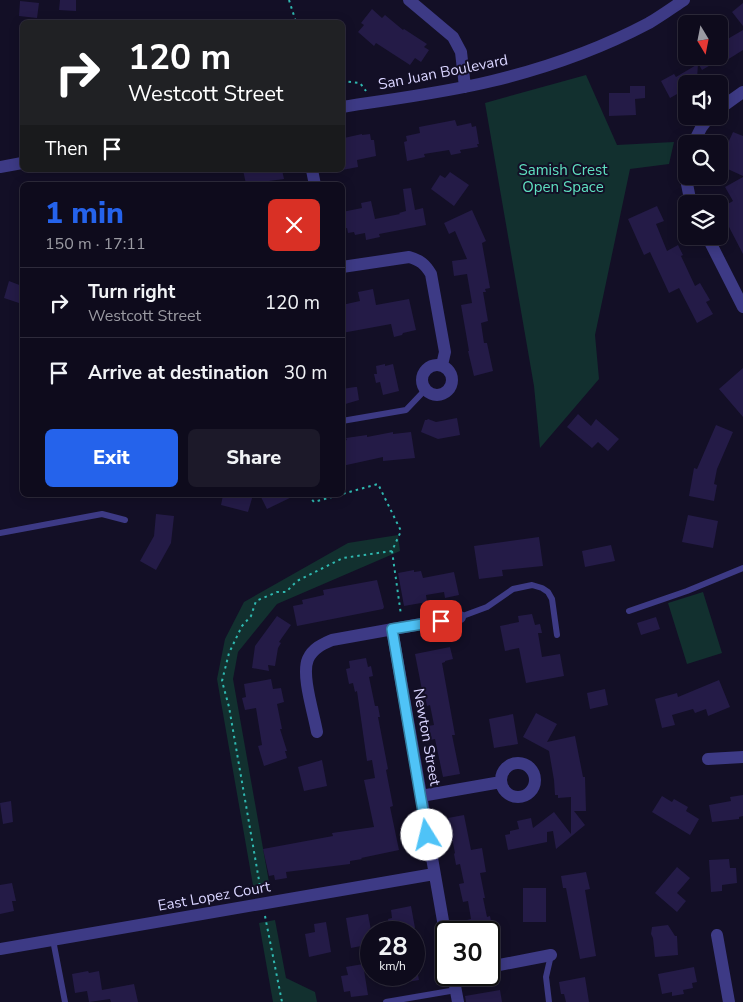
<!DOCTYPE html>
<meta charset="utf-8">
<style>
:root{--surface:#0e0b1c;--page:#1c1929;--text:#f1f3f6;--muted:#9b9ba3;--line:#2e2b3b;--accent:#2563eb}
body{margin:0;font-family:"Nunito Sans",sans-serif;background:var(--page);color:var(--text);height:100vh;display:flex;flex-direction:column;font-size:19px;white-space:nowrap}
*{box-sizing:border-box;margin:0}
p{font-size:16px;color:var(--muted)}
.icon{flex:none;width:28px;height:28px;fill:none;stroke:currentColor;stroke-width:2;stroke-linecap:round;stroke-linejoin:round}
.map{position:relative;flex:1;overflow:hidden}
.sheet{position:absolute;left:20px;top:182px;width:325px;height:315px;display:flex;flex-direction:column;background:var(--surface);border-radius:8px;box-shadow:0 2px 12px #0003,0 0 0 1px var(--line)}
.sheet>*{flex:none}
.guide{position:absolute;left:20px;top:20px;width:325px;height:152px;border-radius:8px;box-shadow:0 2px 12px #0003,0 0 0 1px var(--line);background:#202124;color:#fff;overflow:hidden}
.needle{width:32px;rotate:170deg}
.controls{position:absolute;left:678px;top:15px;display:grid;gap:10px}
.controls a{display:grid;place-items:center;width:50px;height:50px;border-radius:8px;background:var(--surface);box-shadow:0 2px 12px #0003,0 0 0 1px var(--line);font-size:25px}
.speed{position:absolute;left:360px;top:921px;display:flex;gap:10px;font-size:25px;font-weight:700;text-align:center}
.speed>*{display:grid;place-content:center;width:65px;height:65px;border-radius:50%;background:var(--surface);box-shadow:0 2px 12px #0003,0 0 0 1px var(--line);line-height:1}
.speed small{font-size:12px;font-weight:400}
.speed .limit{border:2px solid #111;border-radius:8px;background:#fff;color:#111}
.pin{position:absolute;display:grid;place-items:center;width:42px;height:42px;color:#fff;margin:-21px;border-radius:10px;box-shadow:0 2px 8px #0006}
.me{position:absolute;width:55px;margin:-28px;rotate:351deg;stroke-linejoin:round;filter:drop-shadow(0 0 4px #0008)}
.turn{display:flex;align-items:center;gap:18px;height:105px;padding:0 25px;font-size:22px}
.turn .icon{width:65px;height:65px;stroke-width:2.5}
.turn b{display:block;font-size:35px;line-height:42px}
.then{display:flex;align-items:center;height:48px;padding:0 25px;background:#0003;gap:10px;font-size:19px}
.round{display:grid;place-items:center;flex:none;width:52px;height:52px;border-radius:8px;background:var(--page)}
.summary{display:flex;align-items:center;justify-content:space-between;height:85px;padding:0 25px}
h1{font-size:30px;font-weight:800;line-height:38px;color:var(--accent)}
.action{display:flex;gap:10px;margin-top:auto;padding:10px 25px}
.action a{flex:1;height:58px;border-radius:8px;background:var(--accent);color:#fff;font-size:20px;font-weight:800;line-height:58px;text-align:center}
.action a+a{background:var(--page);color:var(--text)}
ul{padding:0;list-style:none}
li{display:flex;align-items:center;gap:15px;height:70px;padding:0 25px;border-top:1px solid var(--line)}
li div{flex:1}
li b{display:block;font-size:19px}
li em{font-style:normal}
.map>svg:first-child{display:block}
.green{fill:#12302f}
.building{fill:#241b47}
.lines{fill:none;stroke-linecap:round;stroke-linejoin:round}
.path{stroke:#2fb8b0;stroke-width:2;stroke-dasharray:2.5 4;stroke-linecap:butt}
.lane{stroke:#3d3a85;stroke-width:6}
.street{stroke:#3d3a85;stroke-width:12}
.route-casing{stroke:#337fa1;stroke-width:12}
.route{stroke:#4fc3f7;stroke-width:9}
.labels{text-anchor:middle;stroke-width:4;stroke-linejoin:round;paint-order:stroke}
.street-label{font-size:15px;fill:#d9d4ff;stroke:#130f26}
.park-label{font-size:15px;fill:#5fe0c0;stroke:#130f26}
</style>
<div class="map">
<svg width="743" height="1002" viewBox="0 0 743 1002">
<rect width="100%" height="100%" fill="#130f26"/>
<path class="green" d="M586 75 617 145 674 142 669 164 630 169 595 335 599 379 540 448 534 386 485 103Z
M398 535 400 551 277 604 238 652 233 679 270 888 254 891 217 679 225 639 244 602 348 543Z
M703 592 722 653 687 664 668 603Z
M275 920 286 978 315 992 317 1002H273L259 923Z"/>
<path class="building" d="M60 0H76V11L59 10Z
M20 1 39 3 37 18 19 16Z
M743 3V26L732 12Z
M372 9 382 18 385 15 403 30 404 29 427 44 424 47 429 50 421 62 415 58 410 65 376 43 374 46 358 32 364 25 361 23Z
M743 30V50L719 65V60L702 70 694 56H719V44Z
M698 64 697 79 692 81 694 84H686V89L670 98 661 81 674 74 676 77Z
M630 86H645V98L635 99 636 115 609 116V93H630Z
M455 120 457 126 471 123 472 127 476 126 479 144H477L478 147 460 150 461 153 451 155 449 150 424 154 425 157 407 161 404 142 407 141 406 136 420 133 419 127Z
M733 132 743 136V176L719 165V147L725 150Z
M362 134V135L370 134 371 140H374L376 156 357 160 358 167 342 170V147H345L344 138Z
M243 170H282L284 179 246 184Z
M450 172 469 185 454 206 431 189 440 175 445 178Z
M743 177V254L729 227 728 228 719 210V209L733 201 725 187Z
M411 188 415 210 423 208 426 225 379 234 380 237 366 240 365 233 355 235 354 232 348 233 347 228 342 229V212L362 208 361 203 371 201 375 219 400 214 399 213 406 211 403 189Z
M657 206 664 221 656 224 667 251 678 245 683 255 681 256 695 286 700 283 710 300 706 302 713 314 697 323 679 288 669 293 650 252 644 255 628 219Z
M472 210 486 241 482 243 490 288 485 289 486 292H483L488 321 481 323 484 343H487L493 371 474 376 468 351H469L468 345 461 305 472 303 467 274 454 276 452 261 467 259 455 231 449 234 444 223Z
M9 281 22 286V304L4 298Z
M373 289 376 305 409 299 416 330 403 333 402 335 394 337 391 324 342 333V305L360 301 358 292Z
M385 364V366L393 364 399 391 383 395 380 382 376 383 374 374H377L376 366Z
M743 368V417L719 389Z
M355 387H357L359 400 342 405V389Z
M578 414 591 426 596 419 619 439 608 451 598 442 592 448 567 427Z
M457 418 460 435 438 439 421 432 425 420H427L428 419 436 422Z
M716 425 733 432 717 469 714 484 717 485 714 501 689 496 694 468 697 469Z
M393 432V434L411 432 415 458 383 461V457L342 466V441L347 440 346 438 367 435V437Z
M223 495H253L248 512 221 505Z
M260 495H296L267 509Z
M156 514 174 516 171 543 156 570 140 561 154 536Z
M688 515 718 521 713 548 682 542Z
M539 537 543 566 502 570 503 576 479 579 474 546Z
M611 545 615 561 585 567 582 551Z
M414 570V572L421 571 423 578 454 572 459 595 445 598 444 592 426 595 427 602 404 606 398 573Z
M377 580 384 607 383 609 297 626 293 606 303 604 302 600 324 595 323 590Z
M532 614 535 625 540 624 542 633H538L542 657 560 654 564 676 526 683 519 648 505 651 500 626 519 622 518 616Z
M277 616 291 625 279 642 281 643 278 648 275 666 268 665 269 671 252 668 255 646Z
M656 617 660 629 641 635 637 623Z
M450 647 453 659 445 661V662L442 663 455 735H452L460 774 443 777 435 739 430 740 428 726 434 725 430 705 427 706 424 690H422L415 654Z
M366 658 368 667 371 666 373 676 369 677 375 706H378L380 717H378L388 769 386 770 393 806 390 807 399 850 361 858 362 859 350 861V864L286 872 287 878 275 880 274 875 269 876 263 849 333 836 332 833 374 827 364 780 375 778 372 760 367 761 357 691 355 692 353 683 349 684 346 669 350 668 349 661Z
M271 679 273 689 281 688 284 702 277 704 282 729H280L287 751H285L287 758 264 766 258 746 262 745 256 708 245 710 242 698 246 697 244 684Z
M719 680 730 707 708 716 706 709 695 713 693 709 672 715 675 725 662 728 655 699 677 693 678 697Z
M605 689 608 705 590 709 587 693Z
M536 713 557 724 547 742 575 736 583 777H585L586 811H574L585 825 556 849 553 831 547 832V842L508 850 505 835 510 834V831L519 829 517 821 531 818 533 828 554 812 571 834V797L558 798V795H555L554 780 549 751 523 737Z
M513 714 518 744 494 748 489 719Z
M322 760 327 786 304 791 298 767Z
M743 795V816L739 817V819L712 822 709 805 731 801 730 797Z
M662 796 672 802 674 799 688 807 686 811 699 819 690 835 652 812Z
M11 801 13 822 3 824 0 803Z
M464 815 471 850 482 848 486 872 480 873 485 898H483L487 917 490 916 493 932H470L467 920 471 919 468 901 463 902 459 884 464 883 460 864 456 865 454 854 455 853 448 818Z
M729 859 730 868H736L737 883 722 885V891L711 892 709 860Z
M677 867 690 878 677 893 686 901 677 912 655 893Z
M586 872 590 889 585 890 596 956 580 959 566 888H563L561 876Z
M12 883 16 901H12L14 911 0 914V885Z
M523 888H546V922H523Z
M411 906 415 928 408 930 409 932H390L388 919 392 918 391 910Z
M368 914 371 930V944L351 948 346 918Z
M326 922 331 952 309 957 305 934 315 932 314 924Z
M668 925 675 936H677L678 955 655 957 653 938 651 934 652 927Z
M363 964 368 995 351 997 350 991 344 992 341 976 348 975 346 967Z
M694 967 697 982 692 983 693 988 683 990 684 994 672 996V992L662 994 658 974Z
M88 971 89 973 99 971 102 990 134 984 138 1002H111L110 999 89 1002 87 991 75 993 72 974Z
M387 975H418L419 980 389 985Z
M585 977 589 1002H566L564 994H561L559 982Z
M500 990 502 1002H466L465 996Z"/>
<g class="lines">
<path class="path" d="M289 0 296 22
M342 81 360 83 366 91
M308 495 314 502 339 495
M392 551 401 615
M261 892 229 707 222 681 229 653 242 626 251 616 256 601 277 592H286L297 581 343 558 392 551 401 531 378 484 342 494
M265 916 282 1002"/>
<path class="lane" d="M342 421 406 410 425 390
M0 533 102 514 125 520
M629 611 687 591 743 568
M460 617 487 607 513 589 532 585 542 588 548 592 552 599 557 635
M53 940 65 1002
M386 1002 456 990
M549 1002 546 977 551 955"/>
<path class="street" d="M409 0 453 37 461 52 465 87
M342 107C392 99 443 93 492 81 546 68 600 49 649 23 661 16 672 8 684 0
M719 109 743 92
M693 144 701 128 710 116
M0 167 22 163
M312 170 315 185
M687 176V184L691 204
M707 236 743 307
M342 267 409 257C420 260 425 264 431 274L445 352 442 365
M422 380a15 15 0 1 1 30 0a15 15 0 1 1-30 0Z
M392 629 446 938
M317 732C314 714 301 675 308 659 313 648 323 644 332 640L460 617
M708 759 743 757
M501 780a17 17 0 1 1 34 0a17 17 0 1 1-34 0Z
M421 796 501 782
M717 935 729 1002
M0 949 434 874
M489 967 551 955
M453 975 458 1002"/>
</g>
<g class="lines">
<defs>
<path id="route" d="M427 835 392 629 441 621"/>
</defs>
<use href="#route" class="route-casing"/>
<use href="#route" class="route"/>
</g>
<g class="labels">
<g class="street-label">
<text transform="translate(443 72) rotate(-11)" y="5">San Juan Boulevard</text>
<text transform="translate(427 737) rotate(80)" y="5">Newton Street</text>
<text transform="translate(214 896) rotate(-10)" y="5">East Lopez Court</text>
</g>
<g class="park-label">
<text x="563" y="175">Samish Crest<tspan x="563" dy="17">Open Space</tspan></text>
</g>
</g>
</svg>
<div class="controls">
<a><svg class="needle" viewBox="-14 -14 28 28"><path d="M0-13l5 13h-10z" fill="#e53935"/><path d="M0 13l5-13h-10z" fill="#9b9ba3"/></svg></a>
<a><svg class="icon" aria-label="sound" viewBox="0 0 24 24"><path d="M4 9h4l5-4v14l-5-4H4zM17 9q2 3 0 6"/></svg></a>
<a><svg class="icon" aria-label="search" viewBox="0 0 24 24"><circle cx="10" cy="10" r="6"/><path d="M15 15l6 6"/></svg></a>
<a><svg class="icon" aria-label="layers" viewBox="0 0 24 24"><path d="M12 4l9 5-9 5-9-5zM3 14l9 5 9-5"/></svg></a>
</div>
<div class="speed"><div>28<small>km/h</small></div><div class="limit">30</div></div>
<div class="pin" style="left:441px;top:621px;background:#d93025"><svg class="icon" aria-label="arrive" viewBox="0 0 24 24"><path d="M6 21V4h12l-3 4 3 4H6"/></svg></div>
<svg class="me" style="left:427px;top:835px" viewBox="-20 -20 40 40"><circle r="19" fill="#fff"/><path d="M0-13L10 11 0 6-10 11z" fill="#4fc3f7"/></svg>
<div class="guide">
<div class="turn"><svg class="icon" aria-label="right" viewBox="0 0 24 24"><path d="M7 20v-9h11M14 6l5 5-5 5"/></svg><div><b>120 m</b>Westcott Street</div></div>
<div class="then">Then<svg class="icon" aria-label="arrive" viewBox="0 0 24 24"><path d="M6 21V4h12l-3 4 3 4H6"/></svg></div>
</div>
<section class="sheet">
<div class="summary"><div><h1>1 min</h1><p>150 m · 17:11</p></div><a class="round" style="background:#d93025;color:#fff"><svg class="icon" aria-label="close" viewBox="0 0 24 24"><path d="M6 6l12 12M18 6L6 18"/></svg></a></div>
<ul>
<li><svg class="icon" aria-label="right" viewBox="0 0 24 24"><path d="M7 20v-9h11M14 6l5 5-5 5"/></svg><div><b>Turn right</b><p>Westcott Street</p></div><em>120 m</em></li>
<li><svg class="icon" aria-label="arrive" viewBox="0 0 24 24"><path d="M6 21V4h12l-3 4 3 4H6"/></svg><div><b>Arrive at destination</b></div><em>30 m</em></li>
</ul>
<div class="action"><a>Exit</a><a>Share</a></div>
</section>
</div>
